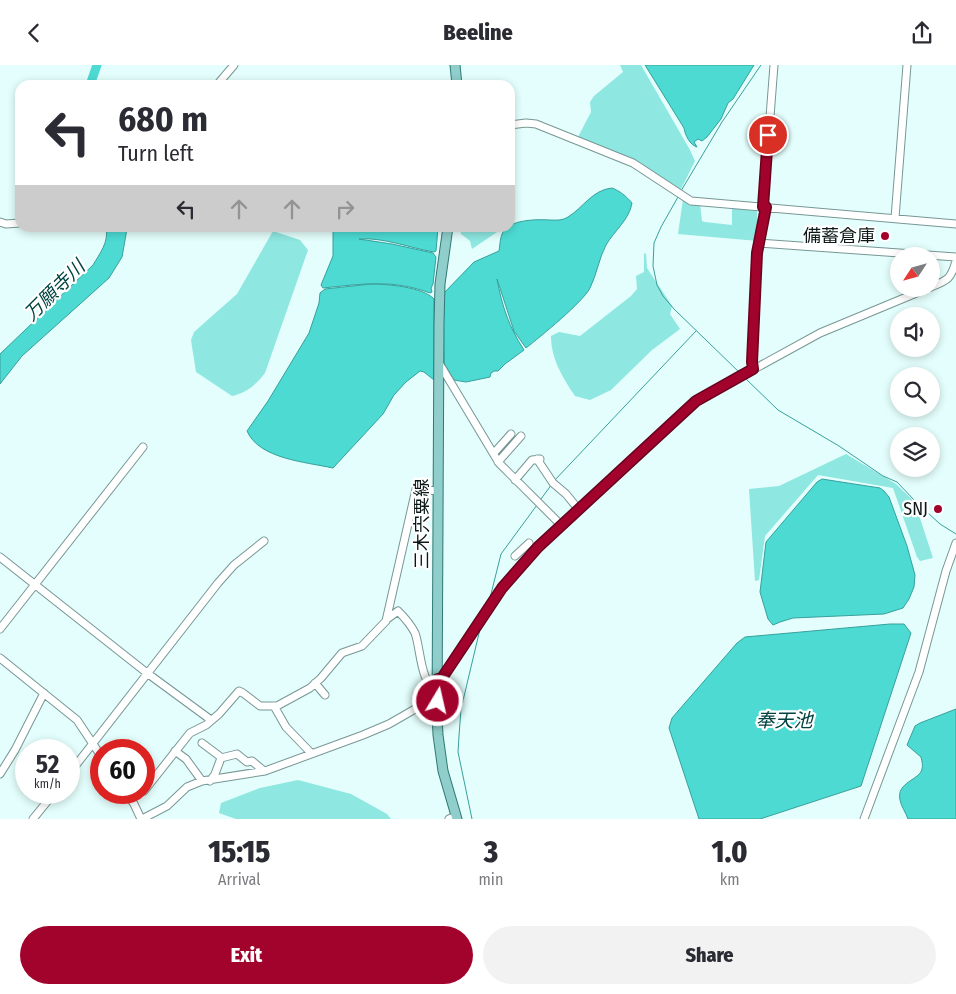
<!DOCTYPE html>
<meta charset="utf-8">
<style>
:root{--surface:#fff;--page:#f2f2f3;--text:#2b2b33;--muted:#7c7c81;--accent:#a2032d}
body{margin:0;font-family:"Fira Sans Condensed","Noto Sans JP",sans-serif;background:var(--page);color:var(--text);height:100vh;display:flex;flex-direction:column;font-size:19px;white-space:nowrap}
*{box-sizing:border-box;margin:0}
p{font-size:16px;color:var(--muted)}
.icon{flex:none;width:28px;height:28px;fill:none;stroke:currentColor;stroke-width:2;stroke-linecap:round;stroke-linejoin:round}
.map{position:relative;height:754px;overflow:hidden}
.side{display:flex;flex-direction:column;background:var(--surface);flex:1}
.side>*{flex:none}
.banner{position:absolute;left:15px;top:15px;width:500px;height:152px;border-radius:15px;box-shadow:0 2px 8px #0003;background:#fff;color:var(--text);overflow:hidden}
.needle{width:32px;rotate:234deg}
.fabs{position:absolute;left:890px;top:182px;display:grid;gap:10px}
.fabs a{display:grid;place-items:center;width:50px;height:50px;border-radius:50%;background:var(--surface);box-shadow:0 2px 8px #0003;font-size:25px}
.speed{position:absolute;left:15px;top:674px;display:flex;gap:10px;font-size:25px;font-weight:700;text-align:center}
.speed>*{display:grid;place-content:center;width:65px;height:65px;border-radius:50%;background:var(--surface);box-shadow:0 2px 8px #0003;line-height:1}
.speed small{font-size:12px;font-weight:400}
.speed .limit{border:8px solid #d22;background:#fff;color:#111}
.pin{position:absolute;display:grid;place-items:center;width:42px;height:42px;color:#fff;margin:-21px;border:2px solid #fff;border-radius:50%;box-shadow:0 1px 5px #0007}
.me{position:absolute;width:55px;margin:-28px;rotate:9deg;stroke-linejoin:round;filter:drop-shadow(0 0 4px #0008)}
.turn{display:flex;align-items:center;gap:18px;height:105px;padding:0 20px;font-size:22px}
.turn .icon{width:65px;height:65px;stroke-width:2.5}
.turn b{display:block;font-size:35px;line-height:42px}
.lanes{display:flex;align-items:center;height:48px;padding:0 20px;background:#0003;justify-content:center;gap:25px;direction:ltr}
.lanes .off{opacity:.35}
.eta{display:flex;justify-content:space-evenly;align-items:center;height:85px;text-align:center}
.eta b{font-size:30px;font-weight:800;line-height:35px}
.button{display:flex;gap:10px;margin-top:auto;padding:10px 20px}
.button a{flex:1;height:58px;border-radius:30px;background:var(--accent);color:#fff;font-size:20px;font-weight:800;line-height:58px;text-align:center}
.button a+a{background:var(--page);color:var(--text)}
header{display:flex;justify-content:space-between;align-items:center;height:65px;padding:0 20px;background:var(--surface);font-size:22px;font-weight:800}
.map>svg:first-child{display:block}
.green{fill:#8ee7e1}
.water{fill:#4cdad3;stroke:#38a09b}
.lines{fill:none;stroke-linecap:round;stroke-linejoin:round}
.stream{stroke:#38a09b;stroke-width:1}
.river{stroke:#4cdad3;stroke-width:9}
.minor-casing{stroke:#779794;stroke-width:9}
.major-casing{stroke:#307975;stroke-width:11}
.minor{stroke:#fff;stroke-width:7}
.major{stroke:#8fceca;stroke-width:9}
.route-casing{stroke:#69021d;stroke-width:12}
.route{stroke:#a2032d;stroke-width:9}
.poi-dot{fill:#a2032d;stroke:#fff;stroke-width:2}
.labels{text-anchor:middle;stroke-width:4.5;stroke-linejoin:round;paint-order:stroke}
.poi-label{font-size:18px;fill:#0b1817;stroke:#fff;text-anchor:end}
.street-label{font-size:18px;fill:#0b1817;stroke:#fff}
.water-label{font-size:19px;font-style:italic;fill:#004340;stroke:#fff}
</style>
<header><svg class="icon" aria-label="back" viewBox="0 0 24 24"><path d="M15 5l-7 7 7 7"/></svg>Beeline<svg class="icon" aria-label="share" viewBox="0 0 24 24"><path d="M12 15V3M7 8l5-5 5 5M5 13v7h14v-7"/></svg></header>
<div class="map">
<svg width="956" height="754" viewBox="0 0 956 754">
<rect width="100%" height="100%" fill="#e3fefc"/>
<path class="green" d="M620 0H641L690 85 695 96 680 126 638 97 578 72 591 47 590 37 594 31 623 7Z
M683 134 700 139 702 156 705 157 732 160V143L757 146 758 176 678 169Z
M460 163V162L503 163 472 184 470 176 461 169Z
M273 166 300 175 308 185 265 308C256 320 246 328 232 331L196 307 191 275 194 267 237 229Z
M644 188 646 189 647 203 672 241 670 249 680 264 652 285 611 325 590 335 575 331C563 313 551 294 551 271L559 267 580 271 631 231 637 224 636 211 644 207Z
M846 389 896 419 920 442 918 447 933 493 920 496 917 492 893 423 818 410 765 471 759 515 755 516 749 424 779 421Z
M298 715 351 729 387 749 391 754H236L219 748 221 738 260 723Z"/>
<path class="water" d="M645 0H754L733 34 728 38 721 54 707 72 702 76 698 74 694 77 697 82C690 80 685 70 684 63Z
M612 123C620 126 626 131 632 138 629 155 615 165 606 180 599 193 597 209 590 223 583 237 540 272 526 283L514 266 497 214C502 241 509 262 524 285L505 299 498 306H494L491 308 490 312 466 317 454 315 444 298 443 229 474 197 499 186C500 180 500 172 503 167 509 155 536 154 549 155 555 155 562 156 568 152 583 143 592 125 612 123Z
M106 163 127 164 122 192 109 213 22 291 0 319V289L93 200C100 188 109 177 106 163Z
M333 163H438L436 186 434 187C410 183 383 172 359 174L392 179 433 188 436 192 433 219 431 223 432 227 430 228C392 214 362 219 323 223L321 220 333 191Z
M371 219C387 219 423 222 434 234V315L424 307 420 306 406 317 394 330 383 349 333 403C306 397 259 394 247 366L268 336 309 268 319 238 320 228 325 224Z
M822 414 880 423 884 426 889 432 907 481 915 510 914 522 909 534 903 543 884 549 793 553 780 557 773 560 768 554 760 527 766 477 817 417Z
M890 559H904L911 568 861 721 760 754H699L669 663 672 653 737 578 745 572Z
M956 644V754H908C906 748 901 741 900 735 896 717 920 715 922 704 923 701 922 696 921 692L907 680 915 661 920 658Z"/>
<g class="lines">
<path class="stream" d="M681 126 722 57 761 0
M678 132 661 162 654 178 653 201 657 220 663 231 674 244 740 308
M744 312 778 345 839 381 883 411 897 417 915 436 940 459 956 469
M554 416 696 266
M541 434 552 419
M489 537 501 489 537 440
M472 754 458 687 459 671 461 644 481 560"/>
<path class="river" d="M90 20 97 0"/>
<defs>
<path id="minor" d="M217 20 234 0
M510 60 526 58 536 59 633 98 691 136 956 159
M763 142 774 0
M895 153 907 0
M0 157 6 159 20 158
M759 178 956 192
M931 222C948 215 951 214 956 196
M439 298 499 398 561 460
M753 304 752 297 757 188 766 142
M494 388 511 369
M537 394 553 418 566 429 579 445
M498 397 521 371
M515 415 532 395 540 394
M515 491 529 478
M0 492 147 608 211 655
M387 554 398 546C404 552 411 560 415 568 421 584 420 621 438 625
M0 564 143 382
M0 593 77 655 101 691
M438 614 442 613 502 523 535 486 616 409 696 336 820 268 926 224
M315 618 325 630
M274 641 286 662 311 688
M202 678 222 693
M175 686 186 694 202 716
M0 709 15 685 44 628
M69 709 218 518 234 500 264 476
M210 716 215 709 221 693 237 689 247 697 252 696 264 706
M144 726 190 668 206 660 219 649 239 626 243 628 260 641H277L310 623 321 613 342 588 362 581 386 556 416 424 438 426
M126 728 134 739 141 754
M33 754 54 728
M142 754 167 741 187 722 202 716 265 706 363 670 389 659 429 636H438
M449 754 456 751
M864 754 919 607 946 506 956 478"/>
<path id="major" d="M455 0 457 20
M448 162 440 219 439 259 437 649 438 670 443 706 457 754"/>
</defs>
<use href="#minor" class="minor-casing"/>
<use href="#major" class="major-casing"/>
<use href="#minor" class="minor"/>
<use href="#major" class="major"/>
</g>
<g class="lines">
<defs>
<path id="route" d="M438 636V614L442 613 502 523 538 482 696 336 753 304 752 297 757 188 766 142H763L768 70"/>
</defs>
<use href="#route" class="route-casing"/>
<use href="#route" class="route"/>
</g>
<g class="poi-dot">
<circle cx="885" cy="171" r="5"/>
<circle cx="938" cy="444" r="5"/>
</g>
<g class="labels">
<g class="poi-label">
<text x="875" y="177">備蓄倉庫</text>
<text x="928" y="450">SNJ</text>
</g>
<g class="street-label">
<text transform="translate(422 459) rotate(-90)" y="6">三木宍粟線</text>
</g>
<g class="water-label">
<text transform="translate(54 225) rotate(-45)" y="7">万願寺川</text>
<text x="784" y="662">奉天池</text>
</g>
</g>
</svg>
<div class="fabs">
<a><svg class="needle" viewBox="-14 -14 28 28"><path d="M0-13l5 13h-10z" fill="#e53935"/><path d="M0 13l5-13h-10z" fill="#7c7c81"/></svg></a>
<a><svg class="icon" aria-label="sound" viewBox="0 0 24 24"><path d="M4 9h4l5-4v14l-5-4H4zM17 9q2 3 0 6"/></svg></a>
<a><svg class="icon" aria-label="search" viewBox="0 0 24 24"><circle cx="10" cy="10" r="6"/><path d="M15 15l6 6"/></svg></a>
<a><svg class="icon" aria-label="layers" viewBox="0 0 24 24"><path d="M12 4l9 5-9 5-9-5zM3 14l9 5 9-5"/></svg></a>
</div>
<div class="speed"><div>52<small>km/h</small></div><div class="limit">60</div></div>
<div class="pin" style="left:768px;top:70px;background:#d93025"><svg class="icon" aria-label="arrive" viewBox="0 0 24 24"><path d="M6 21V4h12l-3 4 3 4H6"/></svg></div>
<svg class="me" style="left:438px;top:636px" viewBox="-20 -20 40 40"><circle r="17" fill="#a2032d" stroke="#fff" stroke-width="3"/><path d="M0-11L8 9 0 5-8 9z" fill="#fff"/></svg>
<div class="banner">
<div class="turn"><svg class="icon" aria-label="left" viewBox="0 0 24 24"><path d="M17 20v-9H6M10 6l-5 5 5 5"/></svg><div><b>680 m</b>Turn left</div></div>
<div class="lanes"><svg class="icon" aria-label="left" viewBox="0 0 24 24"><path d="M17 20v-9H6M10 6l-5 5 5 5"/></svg><svg class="icon off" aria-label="ahead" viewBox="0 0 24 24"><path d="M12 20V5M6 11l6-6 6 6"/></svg><svg class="icon off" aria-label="ahead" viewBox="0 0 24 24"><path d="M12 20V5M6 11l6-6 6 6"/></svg><svg class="icon off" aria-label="right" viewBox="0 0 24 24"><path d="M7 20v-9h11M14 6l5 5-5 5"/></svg></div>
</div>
</div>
<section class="side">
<div class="eta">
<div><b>15:15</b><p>Arrival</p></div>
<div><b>3</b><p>min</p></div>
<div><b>1.0</b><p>km</p></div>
</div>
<div class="button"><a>Exit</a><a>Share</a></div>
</section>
